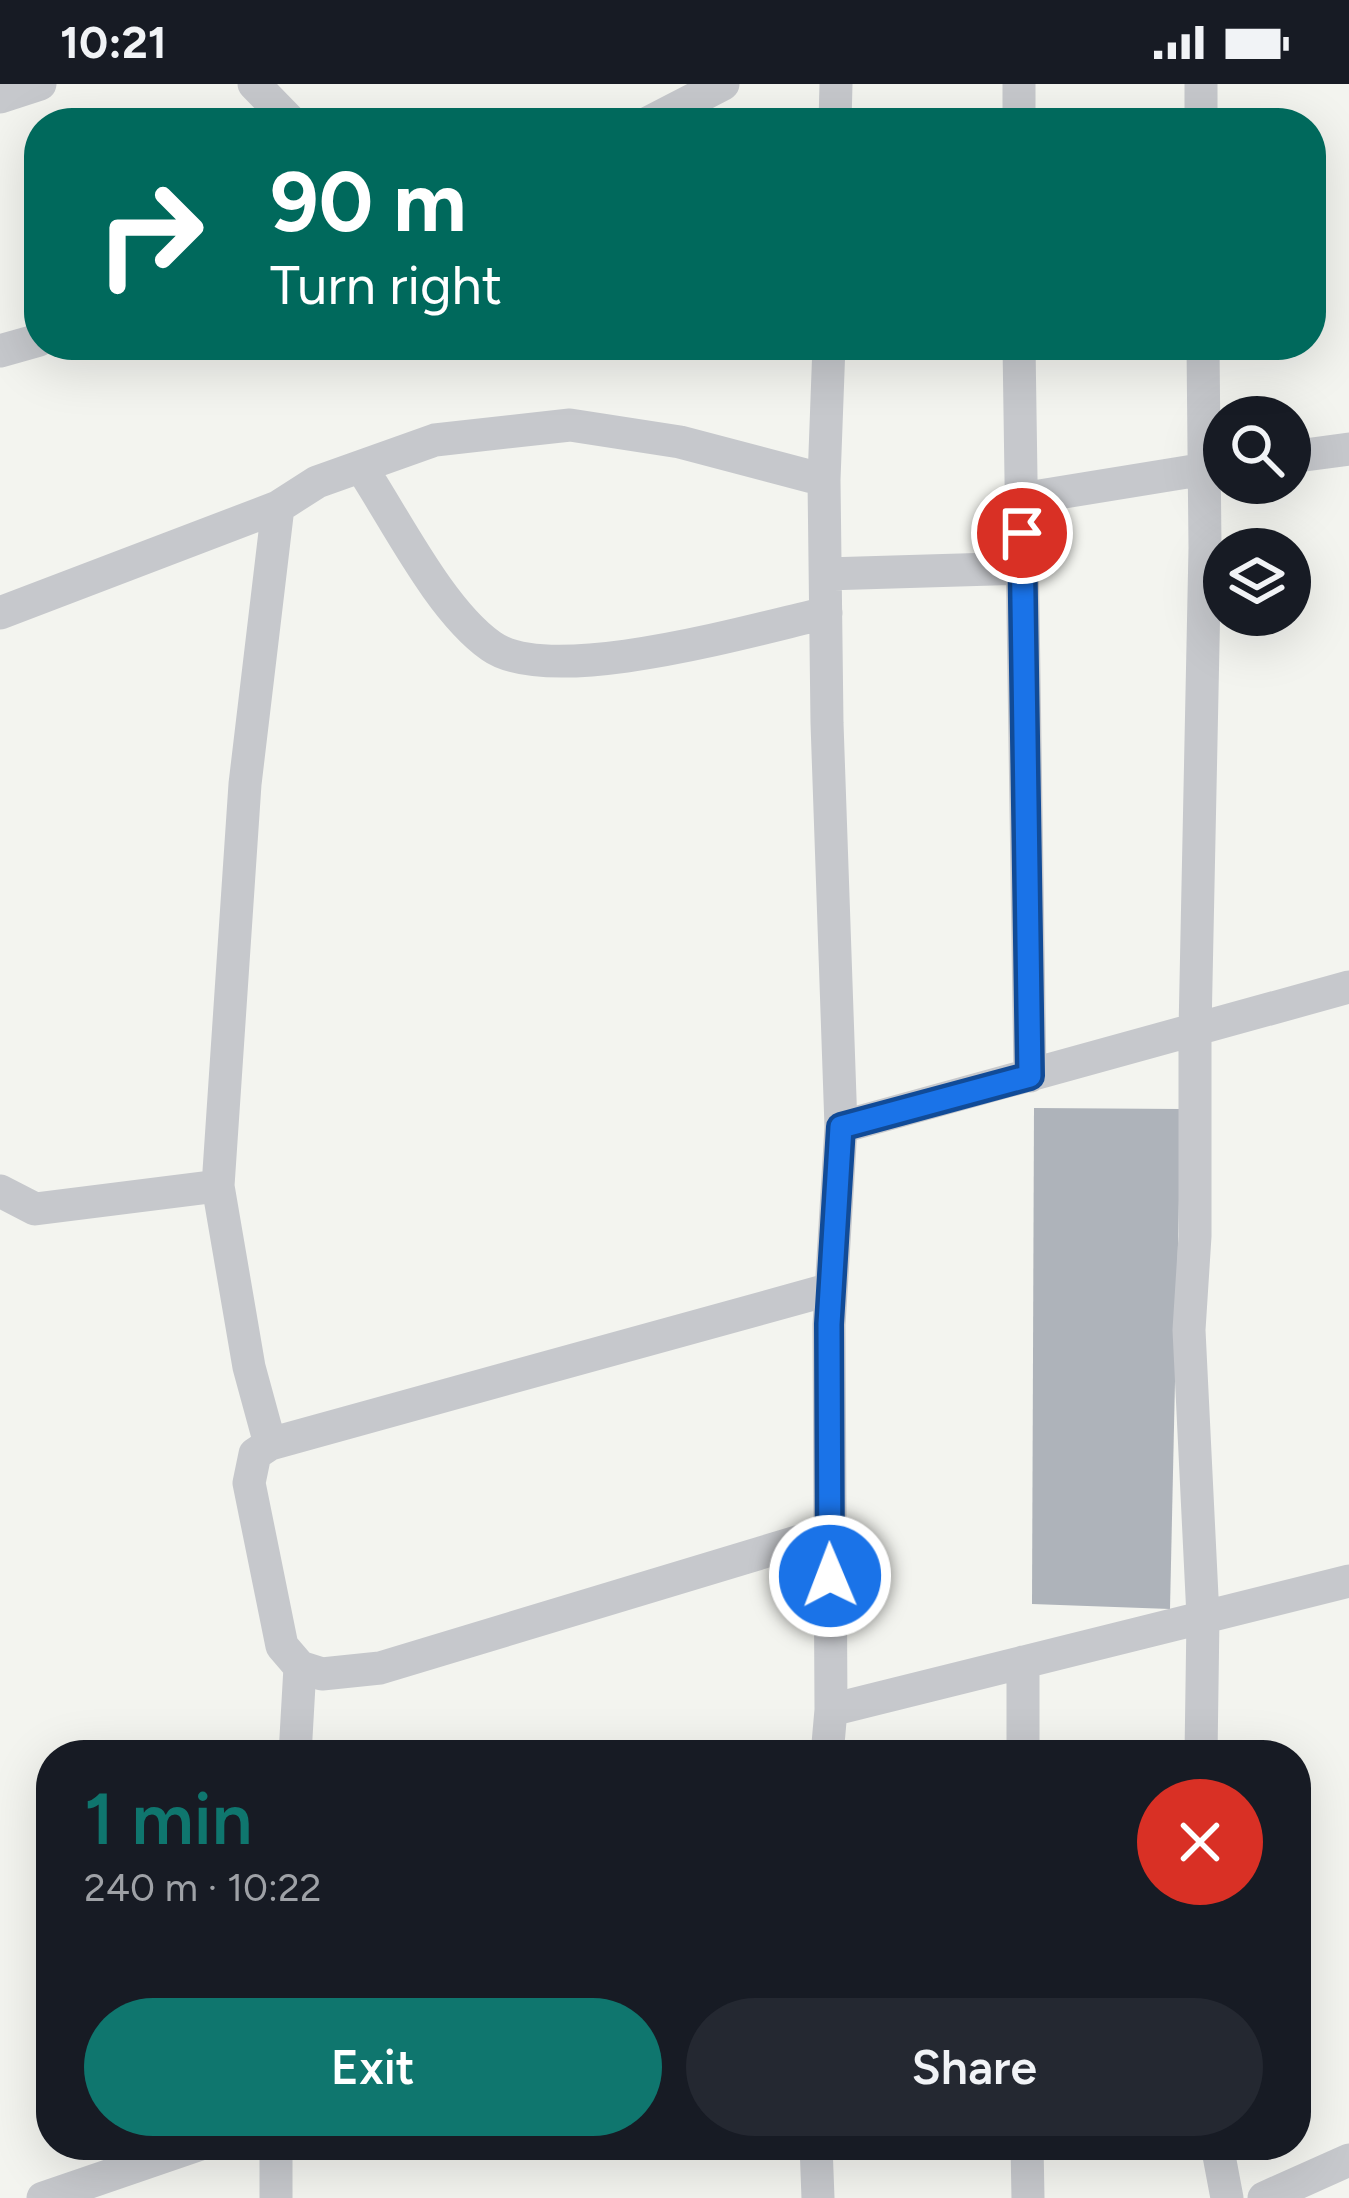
<!DOCTYPE html>
<meta charset="utf-8">
<style>
:root{--surface:#171b24;--page:#242831;--text:#f1f3f6;--muted:#9ea1a6;--accent:#0f766e}
body{margin:0;font-family:Figtree,sans-serif;background:var(--page);color:var(--text);height:100vh;display:flex;flex-direction:column;font-size:45px;white-space:nowrap}
*{box-sizing:border-box;margin:0}
p{font-size:39px;color:var(--muted)}
.icon{flex:none;width:66px;height:66px;fill:none;stroke:currentColor;stroke-width:2;stroke-linecap:round;stroke-linejoin:round}
.map{position:relative;flex:1;overflow:hidden}
.panel{position:absolute;left:36px;top:1656px;width:1275px;height:420px;display:flex;flex-direction:column;background:var(--surface);border-radius:48px;box-shadow:0 12px 48px #0002}
.panel>*{flex:none}
.hud{position:absolute;left:24px;top:24px;width:1302px;height:252px;border-radius:48px;box-shadow:0 12px 48px #0002;background:#00695c;color:#fff;overflow:hidden}
.buttons{position:absolute;left:1203px;top:312px;display:grid;gap:24px}
.buttons a{display:grid;place-items:center;width:108px;height:108px;border-radius:50%;background:var(--surface);box-shadow:0 12px 48px #0002;font-size:60px}
.pin{position:absolute;display:grid;place-items:center;width:102px;height:102px;color:#fff;margin:-51px;border:6px solid #fff;border-radius:50%;box-shadow:0 3px 12px #0007}
.me{position:absolute;width:132px;margin:-66px;rotate:359deg;stroke-linejoin:round;filter:drop-shadow(0 0 9px #0008)}
.turn{display:flex;align-items:center;gap:42px;height:252px;padding:0 48px;font-size:54px}
.turn .icon{width:156px;height:156px;stroke-width:2.5}
.turn b{display:block;font-size:84px;line-height:102px}
.round{display:grid;place-items:center;flex:none;width:126px;height:126px;border-radius:63px;background:var(--page)}
.overview{display:flex;align-items:center;justify-content:space-between;height:204px;padding:0 48px}
h1{font-size:72px;font-weight:600;line-height:90px;color:var(--accent)}
.cta{display:flex;gap:24px;margin-top:auto;padding:24px 48px}
.cta a{flex:1;height:138px;border-radius:72px;background:var(--accent);color:#fff;font-size:48px;font-weight:600;line-height:138px;text-align:center}
.cta a+a{background:var(--page);color:var(--text)}
.status{display:flex;justify-content:space-between;align-items:center;height:84px;padding:0 60px;background:var(--surface);direction:ltr}
.status svg{height:33px;fill:currentColor}
.map>svg:first-child{display:block}
.building{fill:#aeb3ba}
.lines{fill:none;stroke-linecap:round;stroke-linejoin:round}
.minor{stroke:#c6c8cc;stroke-width:33}
.route-casing{stroke:#114b97;stroke-width:30}
.route{stroke:#1a73e8;stroke-width:21}
</style>
<div class="status"><b>10:21</b><svg viewBox="0 0 49 12"><path d="M0 12V9h3v3zM5 12V6h3v6zM10 12V3h3v9zM15 12V0h3v12zM26 1h20v11H26zM47 4h2v5h-2z"/></svg></div>
<div class="map">
<svg width="1349" height="2114" viewBox="0 0 1349 2114">
<rect width="100%" height="100%" fill="#f3f4ef"/>
<path class="building" d="M1034 1024 1181 1025 1170 1525 1032 1520Z"/>
<g class="lines">
<path class="minor" d="M254 0 292 39
M1201 0V39
M0 13 40 0
M648 39 723 0
M835 39 836 0
M1019 39V0
M1019 261 1030 992
M0 267 39 256
M1290 373 1349 365
M361 383C396 436 440 526 491 562 551 605 755 545 826 529
M1021 415 1224 382
M826 490 1023 484
M0 529 278 423 317 398 435 356 570 341 680 358 824 396
M841 1043 1349 903
M218 1102 245 700 278 423
M0 1107 35 1125 218 1102 249 1283 270 1360
M830 1448 380 1584 322 1590 300 1583 282 1562 249 1399 255 1370 270 1360 831 1205
M831 1626 1349 1497
M295 1671 300 1583
M827 1671 831 1626 829 1241 841 1043 827 639 824 396 829 261
M1023 1671V1578
M1201 1671 1203 1533 1189 1246 1195 1152V947L1205 464 1203 261
M816 2061 818 2114
M1027 2061 1028 2114
M1217 2061 1227 2114
M43 2114 198 2061
M276 2114V2061
M1264 2114 1349 2076"/>
</g>
<g class="lines">
<defs>
<path id="route" d="M830 1492 829 1240 841 1043 1030 992 1022 449"/>
</defs>
<use href="#route" class="route-casing"/>
<use href="#route" class="route"/>
</g>
</svg>
<div class="buttons">
<a><svg class="icon" aria-label="search" viewBox="0 0 24 24"><circle cx="10" cy="10" r="6"/><path d="M15 15l6 6"/></svg></a>
<a><svg class="icon" aria-label="layers" viewBox="0 0 24 24"><path d="M12 4l9 5-9 5-9-5zM3 14l9 5 9-5"/></svg></a>
</div>
<div class="pin" style="left:1022px;top:449px;background:#d93025"><svg class="icon" aria-label="arrive" viewBox="0 0 24 24"><path d="M6 21V4h12l-3 4 3 4H6"/></svg></div>
<svg class="me" style="left:830px;top:1492px" viewBox="-20 -20 40 40"><circle r="17" fill="#1a73e8" stroke="#fff" stroke-width="3"/><path d="M0-11L8 9 0 5-8 9z" fill="#fff"/></svg>
<div class="hud">
<div class="turn"><svg class="icon" aria-label="right" viewBox="0 0 24 24"><path d="M7 20v-9h11M14 6l5 5-5 5"/></svg><div><b>90 m</b>Turn right</div></div>
</div>
<section class="panel">
<div class="overview"><div><h1>1 min</h1><p>240 m · 10:22</p></div><a class="round" style="background:#d93025;color:#fff"><svg class="icon" aria-label="close" viewBox="0 0 24 24"><path d="M6 6l12 12M18 6L6 18"/></svg></a></div>
<div class="cta"><a>Exit</a><a>Share</a></div>
</section>
</div>
